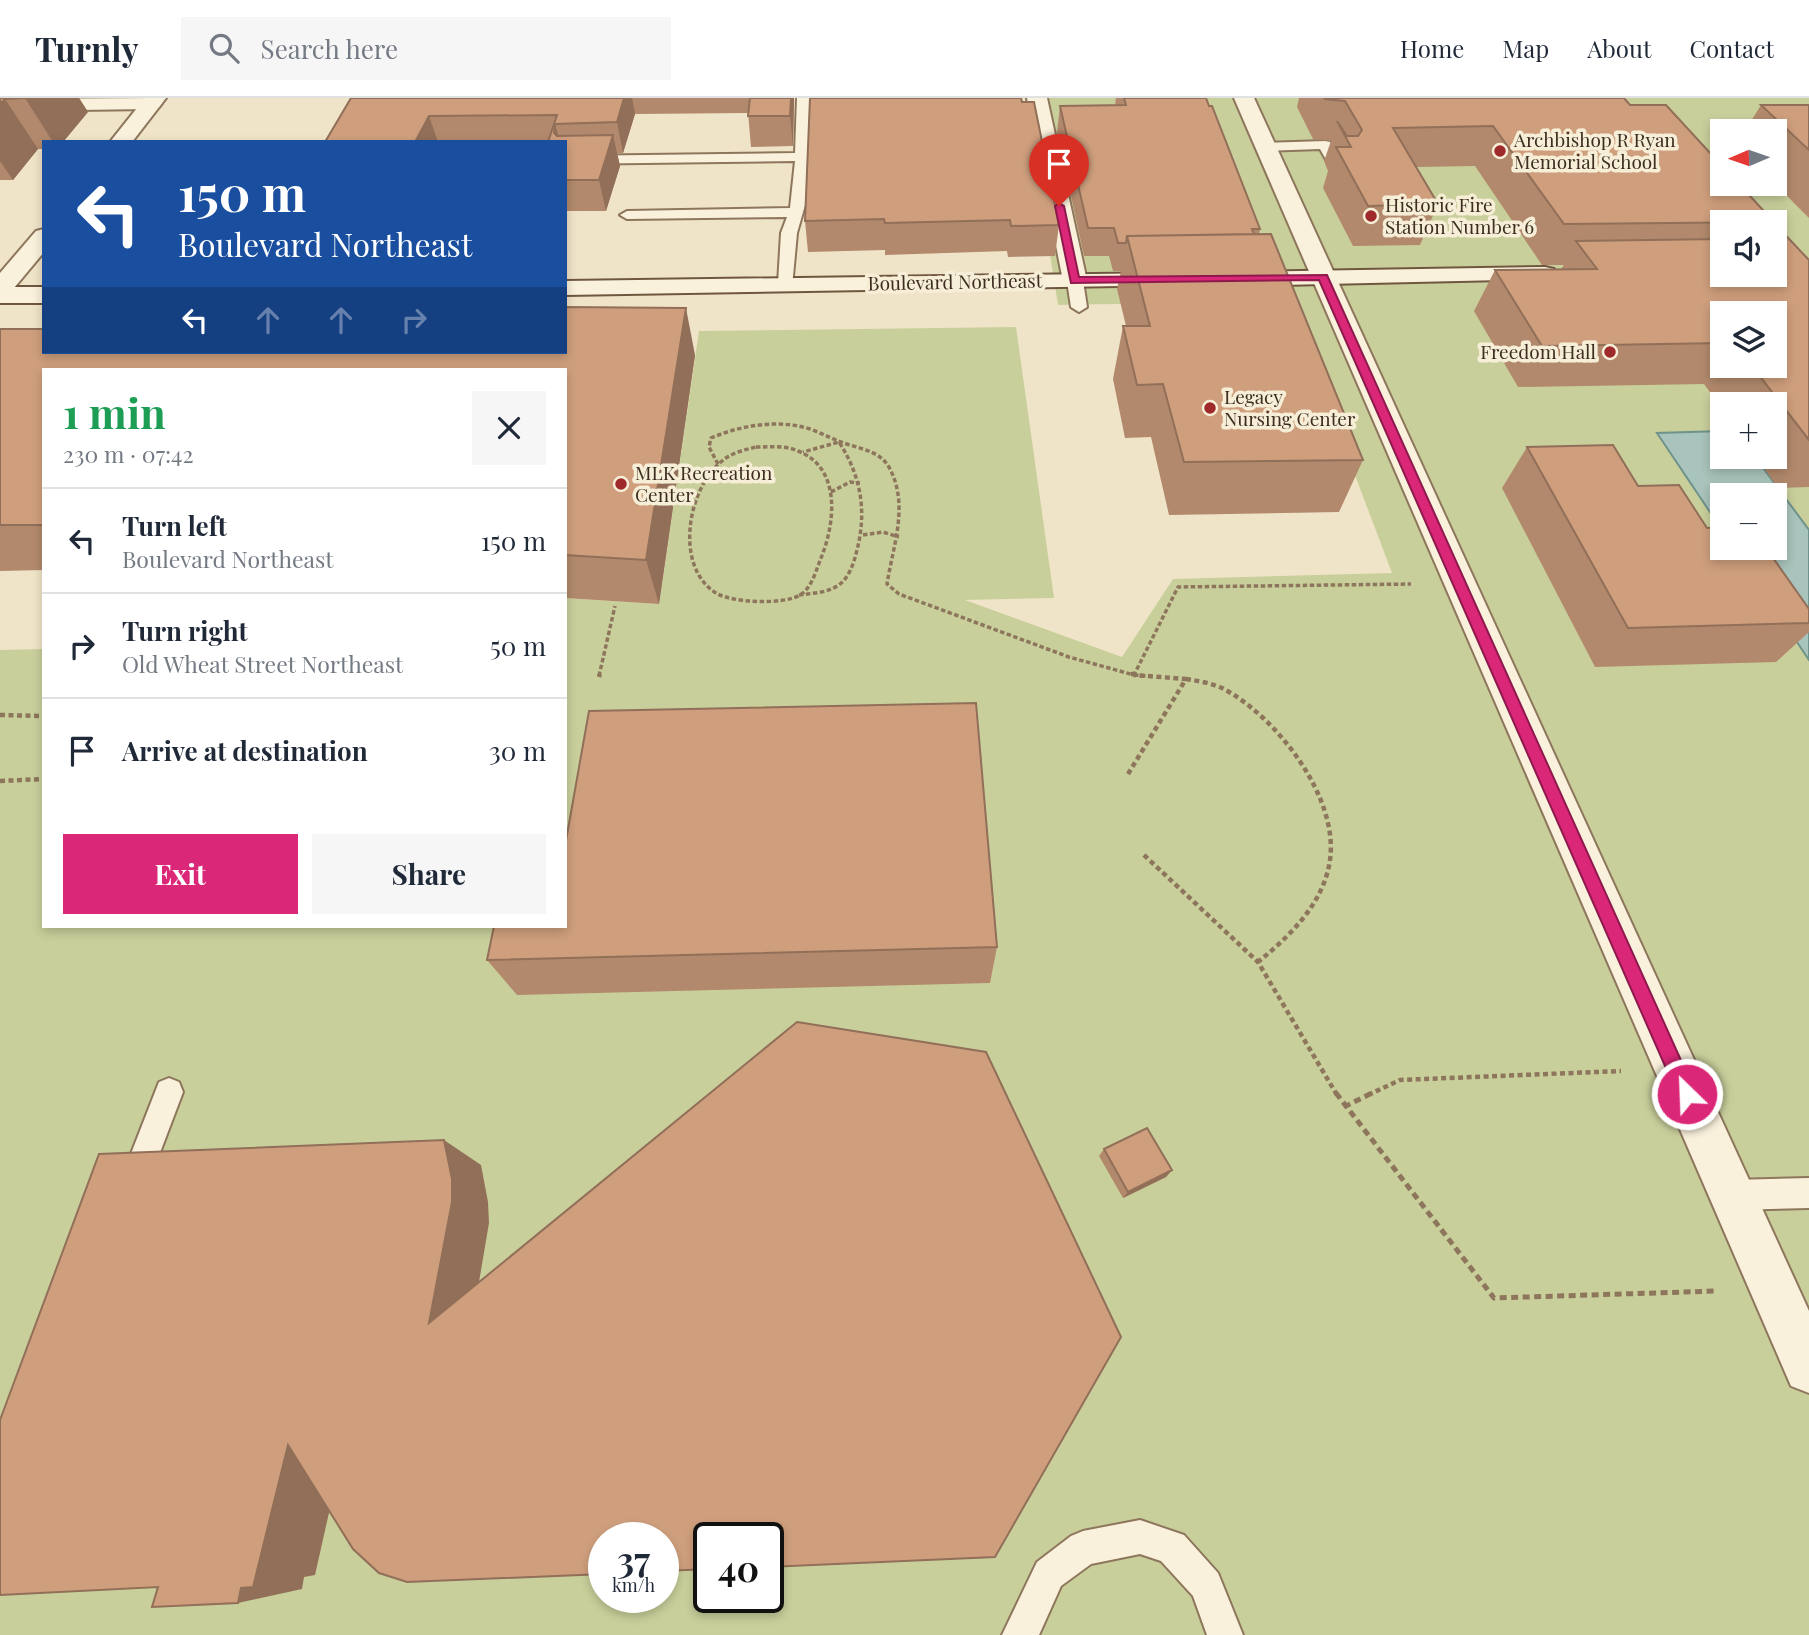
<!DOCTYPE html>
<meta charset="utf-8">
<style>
:root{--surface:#fff;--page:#f6f6f7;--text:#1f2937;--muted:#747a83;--line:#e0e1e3;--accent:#db2777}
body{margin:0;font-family:"Playfair Display",serif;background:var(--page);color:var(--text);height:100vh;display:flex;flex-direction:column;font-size:26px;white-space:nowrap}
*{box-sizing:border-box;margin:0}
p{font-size:23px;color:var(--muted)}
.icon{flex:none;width:38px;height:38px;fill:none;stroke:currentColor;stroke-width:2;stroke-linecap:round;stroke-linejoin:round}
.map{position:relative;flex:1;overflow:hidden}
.side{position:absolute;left:42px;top:270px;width:525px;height:560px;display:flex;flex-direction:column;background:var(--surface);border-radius:0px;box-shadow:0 4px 10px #0003}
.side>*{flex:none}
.banner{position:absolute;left:42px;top:42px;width:525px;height:214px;border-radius:0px;box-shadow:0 4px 10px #0003;background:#1a4fa0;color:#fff;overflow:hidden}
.needle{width:46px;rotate:268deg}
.fabs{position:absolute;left:1710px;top:21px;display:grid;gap:14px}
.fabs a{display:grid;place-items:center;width:77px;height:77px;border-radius:0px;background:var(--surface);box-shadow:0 4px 10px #0003;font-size:35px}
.speed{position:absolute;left:588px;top:1424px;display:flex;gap:14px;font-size:35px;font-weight:700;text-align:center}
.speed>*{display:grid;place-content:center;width:91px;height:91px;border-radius:50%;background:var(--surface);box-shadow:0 4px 10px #0003;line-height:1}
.speed small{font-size:18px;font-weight:400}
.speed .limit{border:4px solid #111;border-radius:10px;background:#fff;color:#111}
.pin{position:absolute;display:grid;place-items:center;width:60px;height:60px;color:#fff;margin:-72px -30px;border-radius:50% 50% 50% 0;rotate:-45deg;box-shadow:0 0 7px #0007}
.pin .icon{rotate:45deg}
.me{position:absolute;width:77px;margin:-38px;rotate:336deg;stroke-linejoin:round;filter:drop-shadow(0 0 5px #0008)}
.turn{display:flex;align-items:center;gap:24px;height:147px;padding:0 21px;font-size:32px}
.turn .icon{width:91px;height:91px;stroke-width:2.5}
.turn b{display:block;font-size:49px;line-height:60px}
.lanes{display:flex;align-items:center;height:66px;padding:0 21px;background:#0003;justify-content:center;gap:35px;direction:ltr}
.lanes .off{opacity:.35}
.round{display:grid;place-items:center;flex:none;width:74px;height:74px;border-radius:0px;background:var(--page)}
.overview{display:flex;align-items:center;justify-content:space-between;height:119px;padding:0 21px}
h1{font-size:42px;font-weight:700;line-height:52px;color:#1e9e55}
.cta{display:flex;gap:14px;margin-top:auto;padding:14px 21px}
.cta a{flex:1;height:80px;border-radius:0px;background:var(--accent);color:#fff;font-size:28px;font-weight:700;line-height:80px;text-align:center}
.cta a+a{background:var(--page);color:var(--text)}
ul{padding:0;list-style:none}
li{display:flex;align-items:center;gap:21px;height:105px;padding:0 21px;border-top:2px solid var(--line)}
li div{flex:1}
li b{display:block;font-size:26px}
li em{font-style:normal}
header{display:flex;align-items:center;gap:42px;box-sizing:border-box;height:98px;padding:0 35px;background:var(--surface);border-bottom:2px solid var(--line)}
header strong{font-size:33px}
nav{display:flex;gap:38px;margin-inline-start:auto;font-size:24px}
.search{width:490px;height:63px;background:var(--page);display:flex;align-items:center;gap:18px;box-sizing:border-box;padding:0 24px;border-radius:0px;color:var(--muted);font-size:26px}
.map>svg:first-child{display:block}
.green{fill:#c9cf9b;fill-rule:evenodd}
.water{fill:#a9c4bc;stroke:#6f938a;stroke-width:2}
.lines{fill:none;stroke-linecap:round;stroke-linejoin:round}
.service-casing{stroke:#8d765c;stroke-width:4}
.minor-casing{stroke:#8d765c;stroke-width:4}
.tertiary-casing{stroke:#8d765c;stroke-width:4}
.secondary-casing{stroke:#6f573f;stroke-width:4}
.path-far2{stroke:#8d765c;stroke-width:3.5;stroke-dasharray:4.5 2.5;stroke-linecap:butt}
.path-far1{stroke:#8d765c;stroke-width:4.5;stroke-dasharray:5 3.5;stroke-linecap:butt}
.path{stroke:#8d765c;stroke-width:5;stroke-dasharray:7 4.5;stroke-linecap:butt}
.service{fill:#faf1dc;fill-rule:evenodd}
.minor{fill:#faf1dc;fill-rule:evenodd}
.tertiary{fill:#faf1dc;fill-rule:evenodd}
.secondary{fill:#faf1dc;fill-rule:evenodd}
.wall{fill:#b2896c;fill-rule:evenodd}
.shaded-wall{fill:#916f58}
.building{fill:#cf9f7d;stroke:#916f58;stroke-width:2}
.route{fill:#db2777;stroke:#8e194d;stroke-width:2}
.poi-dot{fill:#9e2a2b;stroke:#f7eed8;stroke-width:2.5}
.labels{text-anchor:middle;stroke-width:7;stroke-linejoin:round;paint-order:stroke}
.far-poi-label{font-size:19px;fill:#3d2e20;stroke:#f7eed8;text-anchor:start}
.far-street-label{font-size:19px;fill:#3d2e20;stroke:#f7eed8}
</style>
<header>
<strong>Turnly</strong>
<div class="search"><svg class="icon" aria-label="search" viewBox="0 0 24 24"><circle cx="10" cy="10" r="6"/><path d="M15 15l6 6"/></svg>Search here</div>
<nav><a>Home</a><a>Map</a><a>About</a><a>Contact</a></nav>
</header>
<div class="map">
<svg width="1809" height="1537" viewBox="0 0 1809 1537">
<rect width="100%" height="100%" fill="#f0e4c8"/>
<path class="green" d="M1025 0H1809V1537H0V552L44 551V828H565V500L659 506 699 233 1016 229 1054 500 965 502 1122 559 1173 481 1392 475 1289 203 1058 207ZM1722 33H1774V86H1722ZM1722 124H1774V177H1722ZM1722 215H1774V268H1722ZM1722 306H1774V359H1722ZM1722 397H1774V450H1722ZM604 1440H663V1500H604ZM709 1440H768V1500H709Z"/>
<path class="water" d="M1722 333V359H1755L1809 432V562L1734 450H1774V397H1722V432L1657 335Z"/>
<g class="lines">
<defs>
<path id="service" d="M797 0H811L807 100 797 135 792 189 786 191 778 186 781 135 787 119 627 121 620 117 627 113 790 110 795 63 565 66V58L795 55Z
M1325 43 1330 44 1346 73 1344 76H1334L1320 51 1265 53 1258 49 1265 45Z
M1075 178 1083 183 1087 209 1079 214 1071 209 1067 183Z
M169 980 179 984 183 994 145 1094 135 1099 125 1094 120 1084 159 984Z
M1809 1080V1110L1732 1112 1722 1107 1717 1097 1722 1087 1732 1082Z
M1140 1422 1184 1437 1218 1475 1243 1537H1207L1193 1498 1161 1463 1140 1456 1091 1466 1061 1488 1039 1537H1002L1037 1464 1071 1438 1083 1433Z"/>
<path id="minor" d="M1027 0H1047L1087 183 1084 188 1075 190 1066 188 1063 183Z
M0 1 157 0 162 5 159 9 152 11 0 13Z"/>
<path id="tertiary" d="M145 0H166L132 44H110Z
M1234 0H1254L1809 1213V1295L1791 1288Z
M44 131V154L9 196 0 198V175L36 133Z"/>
<path id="secondary" d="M1545 169 1554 171 1557 176 1554 181 1238 188 1229 186 1226 181 1229 176 1238 174Z
M1170 175 1179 177 1182 182 1179 187 565 197V183Z
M0 189H44V205H0Z"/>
</defs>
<use href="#service" class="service-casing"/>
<use href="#minor" class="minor-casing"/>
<use href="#tertiary" class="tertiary-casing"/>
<use href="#secondary" class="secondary-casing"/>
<path class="path-far2" d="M756 349C770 349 785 347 798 353 842 370 835 426 821 460 816 472 812 490 800 497 784 507 732 505 716 495 674 469 687 391 722 363 731 355 744 352 756 349Z
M718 366 709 349 711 340C742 327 778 321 810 331 824 336 836 343 850 347 866 352 882 355 890 371 909 408 893 448 887 486L899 496 1069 559 1134 577 1178 489 1411 486
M831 394 850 384 860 385
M863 437 883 434 899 439
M799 497C813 495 829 495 840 486 850 478 854 464 857 452 867 413 861 378 839 344L803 354
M1134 577 1147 578
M599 578 615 508"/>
<path class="path-far1" d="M1131 576H1134
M599 579 600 576
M1186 581C1198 583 1211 585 1222 590 1276 618 1339 699 1330 762 1324 805 1290 838 1258 864
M0 617 44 618
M1128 676 1186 581 1134 577
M0 683 44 681
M1144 757 1258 864 1337 997
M1368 997 1400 982 1621 973"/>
<path class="path" d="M1336 995 1494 1200 1717 1193
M1344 1009 1372 995"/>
<use href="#service" class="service"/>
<use href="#minor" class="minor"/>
<use href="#tertiary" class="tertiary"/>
<use href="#secondary" class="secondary"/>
</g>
<path class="wall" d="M0 0H79L88 14 63 44H44V51H38L13 82H0Z
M351 0H794L793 48 751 49 748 15 635 16 623 55H617L620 68 606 113H565V44H325Z
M810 0 1059 127 1055 158 1008 159 1007 153 885 157V152L808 154 805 123Z
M1116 0H1206L1260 131 1259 136 1363 362 1339 414 1169 417 1151 339 1125 340 1113 281 1123 228H1126L1117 191 1121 173H1113L1109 158H1084L1057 34 1060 8 1115 7Z
M1299 0H1624L1722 124V177L1809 162V389L1778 390 1756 359H1774V306H1722V311L1704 286 1518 289 1474 213 1495 172 1561 171 1564 167H1542L1475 68 1416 69 1438 106 1420 147 1353 148 1323 90 1328 73 1324 63 1331 43 1313 41 1297 9ZM1722 215 1774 268H1722Z
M1761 7H1809V120L1774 85V33H1745Z
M0 231 44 254 695 257 659 506 565 500V271H44V472L0 473Z
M1527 349 1638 388 1707 430 1809 511V534L1776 564 1595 569 1502 390Z
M997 849 990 885 517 897 487 862Z
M1104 1051 1172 1072 1166 1079 1123 1100 1099 1058Z"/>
<path class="shaded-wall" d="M25 0H79L88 14 63 44H53Z
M624 0H632L635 16 623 55 617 24Z
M791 0H794L793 48 790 18Z
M5 1 38 51 13 82 0 63V6Z
M429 18 438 44H415Z
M555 26 560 44 554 35Z
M613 37 620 68 606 113 599 82Z
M686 210 695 257 659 506 646 462Z
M444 1042 481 1067 488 1104 489 1125 470 1237 429 1225Z
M1172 1072 1166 1079 1123 1100 1128 1094Z
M288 1347 344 1348 315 1477 304 1479 302 1491 238 1505 241 1490Z"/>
<path class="building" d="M0 0H25L5 1 0 6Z
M351 0H624L617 24 555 26 554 35 557 38 613 37 599 82H565V44H548L557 17 429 18 415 44H325Z
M750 0H791L790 18H748Z
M810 0H1021L1022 4H1034L1059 127 1011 128 1010 122 885 125 884 121 805 123Z
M1124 0H1206L1209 8H1212L1260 131H1252L1254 136 1127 138 1126 145H1118L1114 130H1088L1060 8 1126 7Z
M1324 0H1624L1630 7H1666L1722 68V86H1739L1774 124 1564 126 1493 28 1393 30 1438 106 1368 108 1336 49H1351L1337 23 1347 38H1358L1362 32 1345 3 1325 1Z
M1761 7H1809V52Z
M1774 125 1809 162V342L1752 268H1774V215H1722V245L1542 248 1495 172 1597 171 1576 143 1722 141V177H1774Z
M1271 136 1363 362 1184 364 1163 286 1137 287 1123 228H1150L1127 138Z
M565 209 686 210 646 462 565 457V271H44V427H0V231H44V254H565Z
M1613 347 1638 388 1679 387 1707 430 1722 429V450H1766L1809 511V525L1628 530 1527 349Z
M976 605 997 849 487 862 494 828H565V748L589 613Z
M797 924 986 954 1121 1239 995 1459 768 1469V1440H709V1471L663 1473V1440H604V1476L407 1484 379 1475 353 1451 288 1347 253 1489 241 1490 238 1505 152 1509 158 1489 0 1497V1322L99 1056 444 1042 452 1081V1104L429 1225Z
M1147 1030 1172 1072 1128 1094 1104 1051Z"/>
<path class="route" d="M1059 105 1064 108 1079 179 1327 177 1693 989 1696 996 1693 1002 1687 1004 1680 1002 1319 182 1071 185 1055 108Z"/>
<g class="poi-dot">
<circle cx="1500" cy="53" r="7"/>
<circle cx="1371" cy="118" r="7"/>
<circle cx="1610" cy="254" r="7"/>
<circle cx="1210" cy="310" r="7"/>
<circle cx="621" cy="386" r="7"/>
</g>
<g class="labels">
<g class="far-poi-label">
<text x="1514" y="49">Archbishop R Ryan<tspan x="1514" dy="22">Memorial School</tspan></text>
<text x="1385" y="114">Historic Fire<tspan x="1385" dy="22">Station Number 6</tspan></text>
<text x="1596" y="261" text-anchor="end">Freedom Hall</text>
<text x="1224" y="306">Legacy<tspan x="1224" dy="22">Nursing Center</tspan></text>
<text x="635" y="382">MLK Recreation<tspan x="635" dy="22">Center</tspan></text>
</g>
<g class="far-street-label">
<text transform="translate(955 184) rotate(-1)" y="7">Boulevard Northeast</text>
</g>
</g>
</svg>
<div class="fabs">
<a><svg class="needle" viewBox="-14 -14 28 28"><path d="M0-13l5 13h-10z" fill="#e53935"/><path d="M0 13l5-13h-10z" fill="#747a83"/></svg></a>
<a><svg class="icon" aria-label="sound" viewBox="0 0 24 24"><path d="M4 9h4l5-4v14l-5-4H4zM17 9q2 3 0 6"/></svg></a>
<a><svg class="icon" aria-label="layers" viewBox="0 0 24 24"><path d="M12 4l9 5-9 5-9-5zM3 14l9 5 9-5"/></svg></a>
<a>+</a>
<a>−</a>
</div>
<div class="speed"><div>37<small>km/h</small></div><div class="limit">40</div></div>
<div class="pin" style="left:1059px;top:108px;background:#d93025"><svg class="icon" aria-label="arrive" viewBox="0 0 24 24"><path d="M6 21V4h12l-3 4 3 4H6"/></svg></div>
<svg class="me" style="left:1687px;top:996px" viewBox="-20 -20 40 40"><circle r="17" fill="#db2777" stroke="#fff" stroke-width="3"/><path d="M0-11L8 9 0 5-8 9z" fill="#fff"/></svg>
<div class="banner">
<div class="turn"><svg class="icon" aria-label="left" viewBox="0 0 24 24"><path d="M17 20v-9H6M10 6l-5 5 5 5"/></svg><div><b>150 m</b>Boulevard Northeast</div></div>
<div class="lanes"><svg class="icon" aria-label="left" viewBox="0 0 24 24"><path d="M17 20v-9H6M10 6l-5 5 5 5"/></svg><svg class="icon off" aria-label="ahead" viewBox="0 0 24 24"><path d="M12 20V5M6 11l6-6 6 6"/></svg><svg class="icon off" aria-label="ahead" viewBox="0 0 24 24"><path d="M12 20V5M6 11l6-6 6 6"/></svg><svg class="icon off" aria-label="right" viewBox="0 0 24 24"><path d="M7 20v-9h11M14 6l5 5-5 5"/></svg></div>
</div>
<section class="side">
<div class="overview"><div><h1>1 min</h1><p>230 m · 07:42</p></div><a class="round"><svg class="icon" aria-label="close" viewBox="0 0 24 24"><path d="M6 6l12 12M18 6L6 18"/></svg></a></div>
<ul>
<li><svg class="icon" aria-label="left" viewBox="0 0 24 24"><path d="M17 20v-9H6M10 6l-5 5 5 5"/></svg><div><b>Turn left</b><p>Boulevard Northeast</p></div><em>150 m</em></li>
<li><svg class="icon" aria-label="right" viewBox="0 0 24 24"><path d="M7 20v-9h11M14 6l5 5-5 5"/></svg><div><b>Turn right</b><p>Old Wheat Street Northeast</p></div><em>50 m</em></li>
<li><svg class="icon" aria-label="arrive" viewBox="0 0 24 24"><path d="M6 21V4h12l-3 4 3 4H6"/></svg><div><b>Arrive at destination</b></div><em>30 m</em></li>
</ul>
<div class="cta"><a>Exit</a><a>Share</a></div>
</section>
</div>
